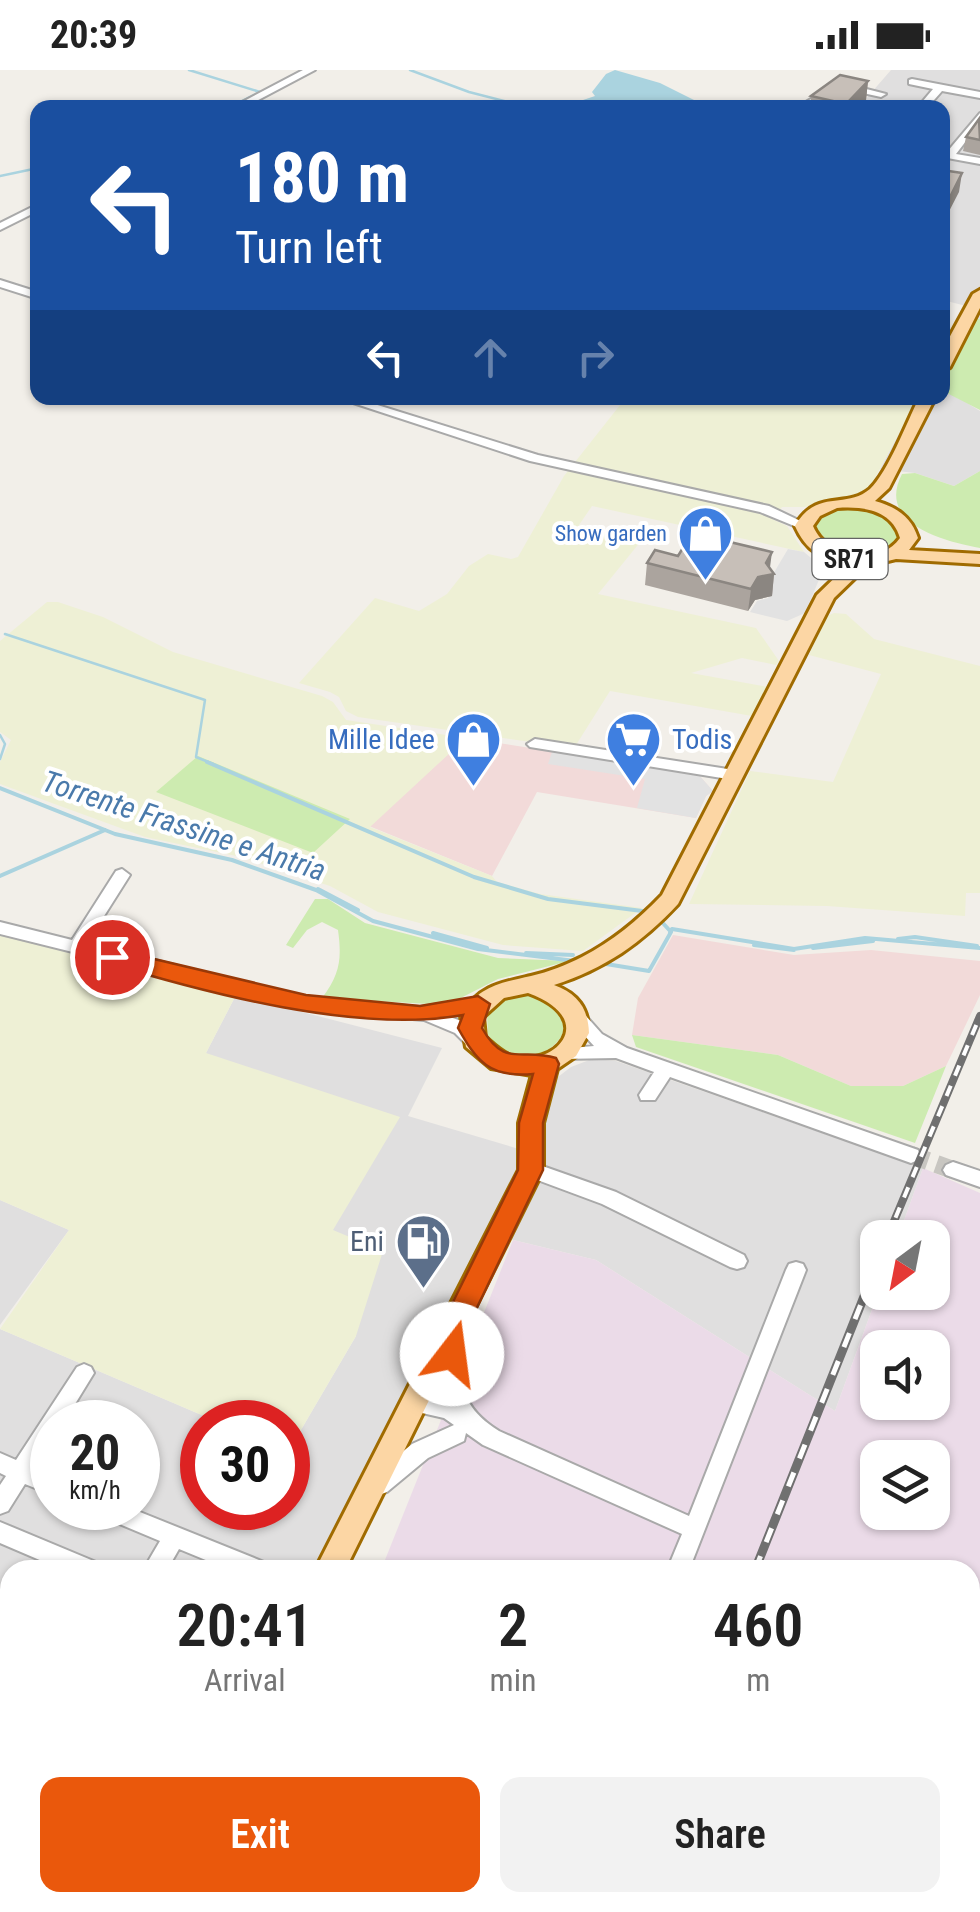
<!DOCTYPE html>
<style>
:root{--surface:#fff;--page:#f2f2f2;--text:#222;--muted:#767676;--accent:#ea580c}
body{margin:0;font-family:"Roboto Condensed",sans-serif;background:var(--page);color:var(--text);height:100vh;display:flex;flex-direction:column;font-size:38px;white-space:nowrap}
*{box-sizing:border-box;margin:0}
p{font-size:32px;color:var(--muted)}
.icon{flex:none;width:55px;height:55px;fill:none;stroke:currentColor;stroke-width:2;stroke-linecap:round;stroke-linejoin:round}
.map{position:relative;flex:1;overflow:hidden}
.panel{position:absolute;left:0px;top:1490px;width:980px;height:352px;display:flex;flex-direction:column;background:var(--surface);border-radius:30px 30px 0 0;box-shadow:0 2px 8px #0004}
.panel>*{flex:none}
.top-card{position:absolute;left:30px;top:30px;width:920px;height:305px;border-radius:20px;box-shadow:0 2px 8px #0004;background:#1a4fa0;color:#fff;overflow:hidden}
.needle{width:65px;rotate:212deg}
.controls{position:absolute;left:860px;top:1150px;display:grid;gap:20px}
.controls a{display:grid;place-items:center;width:90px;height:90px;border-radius:20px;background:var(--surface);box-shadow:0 2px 8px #0004;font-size:50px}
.speed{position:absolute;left:30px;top:1330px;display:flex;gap:20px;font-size:50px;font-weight:700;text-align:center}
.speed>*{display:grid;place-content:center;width:130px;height:130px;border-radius:50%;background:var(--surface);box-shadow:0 2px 8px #0004;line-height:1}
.speed small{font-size:25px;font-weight:400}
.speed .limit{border:15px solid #d22;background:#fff;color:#111}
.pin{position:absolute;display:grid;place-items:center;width:85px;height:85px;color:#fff;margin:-42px;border:5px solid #fff;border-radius:50%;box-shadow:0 2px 10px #0007}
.me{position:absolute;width:110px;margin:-55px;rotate:15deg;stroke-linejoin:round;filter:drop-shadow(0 0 8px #0008)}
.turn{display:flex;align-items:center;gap:35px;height:210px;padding:0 40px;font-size:45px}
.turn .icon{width:130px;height:130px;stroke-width:2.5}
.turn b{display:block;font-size:70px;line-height:85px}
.lanes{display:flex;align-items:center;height:95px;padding:0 40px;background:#0003;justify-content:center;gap:50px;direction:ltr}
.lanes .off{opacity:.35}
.eta{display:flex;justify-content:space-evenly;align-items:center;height:170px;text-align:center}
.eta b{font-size:60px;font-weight:600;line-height:70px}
.action{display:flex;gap:20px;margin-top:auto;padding:20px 40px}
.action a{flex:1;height:115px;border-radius:20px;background:var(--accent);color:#fff;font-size:40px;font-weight:600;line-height:115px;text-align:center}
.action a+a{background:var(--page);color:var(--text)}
.status{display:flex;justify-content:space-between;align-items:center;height:70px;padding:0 50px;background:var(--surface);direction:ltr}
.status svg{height:28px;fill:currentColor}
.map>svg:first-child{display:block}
.residential{fill:#e0dfdf;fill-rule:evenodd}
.commercial{fill:#f2dad9}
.industrial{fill:#ebdbe8;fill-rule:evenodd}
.farmland{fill:#eef0d5}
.grass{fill:#cdebb0}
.parking{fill:#e2e2e2}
.water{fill:#aad3df}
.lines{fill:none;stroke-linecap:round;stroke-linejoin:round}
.stream-far2{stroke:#aad3df;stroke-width:2.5}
.stream-far1{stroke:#aad3df;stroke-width:4}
.stream{stroke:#aad3df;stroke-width:5}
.minor-tunnel{stroke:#c8c6c1;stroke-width:18;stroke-dasharray:18 9;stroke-linecap:butt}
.minor-casing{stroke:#a9a9a9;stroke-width:4}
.major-casing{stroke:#a06b00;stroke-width:6}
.minor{fill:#fff;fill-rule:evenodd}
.major{fill:#fcd6a4;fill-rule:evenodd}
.rail-far1-casing{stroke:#707070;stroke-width:8}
.rail-casing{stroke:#707070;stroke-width:9}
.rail-far1{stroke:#fff;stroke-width:4;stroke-dasharray:11;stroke-linecap:butt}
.rail{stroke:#fff;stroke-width:5;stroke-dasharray:15;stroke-linecap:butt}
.wall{fill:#aba49e}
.shaded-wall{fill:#8b8681}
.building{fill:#c7bfb8;stroke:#8b8681;stroke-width:2.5}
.route{fill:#ea580c;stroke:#983908;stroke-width:2.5}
.labels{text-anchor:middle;stroke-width:8;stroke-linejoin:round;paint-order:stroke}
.far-shop-label{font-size:22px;fill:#366cbe;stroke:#fff;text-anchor:end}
.shield{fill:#fff;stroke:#646464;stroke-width:2.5}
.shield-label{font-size:25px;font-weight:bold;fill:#222}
.shop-label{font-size:28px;fill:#366cbe;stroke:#fff;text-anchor:end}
.service-label{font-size:28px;fill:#4e5e75;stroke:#fff;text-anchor:end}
.water-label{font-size:30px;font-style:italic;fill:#4a7aab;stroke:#fff}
</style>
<div class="status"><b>20:39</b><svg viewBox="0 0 49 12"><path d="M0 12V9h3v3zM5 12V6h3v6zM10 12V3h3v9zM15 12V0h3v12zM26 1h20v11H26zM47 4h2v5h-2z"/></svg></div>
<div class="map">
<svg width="980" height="1842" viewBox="0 0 980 1842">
<rect width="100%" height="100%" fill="#f2efe9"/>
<path class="residential" d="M891 0H980V249H975L943 312V281L966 236 943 230 942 38H858Z
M943 318 980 341V401L954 416 915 403 880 399 918 328H942Z
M236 925 442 978 408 1046 539 1085 547 1023 554 1010 571 997 592 989 616 991 923 1098 898 1167 878 1168V1223L835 1341 596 1190 488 1164 317 1500H10V1554L0 1548V1259L218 1352H202V1438H288V1382L356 1266 332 1160 206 983ZM52 1352H138V1438H52Z
M0 1130 69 1160 0 1255Z"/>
<path class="commercial" d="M466 668 698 704 713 721 706 726 696 748 537 722 492 806 369 756Z
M673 865 794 885 871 880 980 891V925L946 996 903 1016H851L778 985 632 965 638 928Z
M287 1832 522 1833 518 1842H283Z"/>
<path class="industrial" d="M923 1098 980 1123V1842H518L522 1832H970V1500H381L513 1170 596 1190 835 1341 878 1223 932 1222V1168L898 1167ZM878 1278H932V1332H878ZM878 1388H932V1442H878Z
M0 1782 10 1784V1832L151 1833 147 1842H0Z"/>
<path class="farmland" d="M648 328H918L868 421 861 426 804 437H782L772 449 787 456 804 482 592 436 579 455 641 471 598 524 756 558 779 591 776 595 742 588 691 603 768 617 752 646 610 621 576 675 538 673 358 647 346 641 339 627 330 622 299 613 375 528 419 541 447 524 469 496 488 484 511 489 518 487 564 406 624 330 643 333Z
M47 532H58L103 547 173 582 322 626 333 632 346 650 466 668 370 757 492 806 497 812 540 824 642 838 583 881 503 875 378 842 330 816 241 787 145 767 0 714V692L11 670 0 662V571Z
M834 543 846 544 874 569 980 596V823H966L965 846 827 836 689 834 750 701 833 712 881 604 809 585 827 546Z
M0 865 236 925 206 983 400 1047 333 1160 383 1181 356 1266 288 1382V1352H218L0 1259 69 1160 0 1130Z
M0 1548 10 1554V1754L0 1773Z"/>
<path class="grass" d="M975 249H980V340L943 321 942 312Z
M980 401V478C943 471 876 454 902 404L915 403 954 416Z
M855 437 891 448 901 465C887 502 836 483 814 465L813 454 820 444 835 438Z
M198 686 350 749 313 783 156 722Z
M315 829H328L365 853 498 888 569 891 498 909 447 935 322 928C340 904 342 889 338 860L322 852 307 860 293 878 286 875Z
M529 924C610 940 536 1023 488 966L487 945 504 929Z
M632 965 778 985 851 1016H903L946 996 915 1073 636 977Z"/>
<path class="parking" d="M788 479 804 482 817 493 821 505 805 543 787 551 750 542 757 531 768 528 771 523 766 516Z
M552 682 698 704 713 721 706 726 696 748 637 738 645 709 548 694Z"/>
<path class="water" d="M615 0 660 13 708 37H576L577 32 595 26 592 22 606 4Z"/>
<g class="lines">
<path class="stream-far2" d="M189 0 260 22 228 38
M410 0 469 22 531 38
M0 106 38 98
M5 564 205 630 196 687 213 694
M0 665 5 674 0 689"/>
<path class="stream-far1" d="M207 692 474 807 548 829 650 842
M0 718 115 764 232 790 316 820 373 851 478 879 575 891
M0 806 105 760
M318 819 358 840
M661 851 671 862
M433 863 487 878
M670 863 672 859 794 879 865 868 980 878
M898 869 915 867 977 876
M754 875 794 880
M813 878 873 871
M526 883 573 885
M600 893 649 901 671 862"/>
<path class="stream" d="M0 1762 10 1764
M178 1834 201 1842
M133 1842 138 1832"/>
<path class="minor-tunnel" d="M911 1085 953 1100"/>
<defs>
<path id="minor" d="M303 0H315L243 38H231Z
M912 9 980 22V28L942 21 927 38H917L933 19 909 14V10Z
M839 12 886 24 881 27 840 18 808 38H796Z
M980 43V53L956 84 980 88V94L942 87V81L947 82Z
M38 134V141L0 160V153Z
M0 210 38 222V229L0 217Z
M338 328H355L538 385 769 436 811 456 804 460 760 442 530 391Z
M535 669 734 700 742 705 734 710 530 677 527 674Z
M122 799 130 805 87 873 306 928 420 937 478 928 487 934 484 939 447 946 467 953 483 971 480 976H468L455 963 424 950 306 940 0 864V852L72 870 116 801Z
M580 944 586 946 602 964 627 978 918 1080 920 1085 918 1090 911 1093 670 1007 655 1030H641L639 1025 654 1002 616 988 560 989 557 984 560 979 594 976 571 951 574 946Z
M531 1092 616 1122 744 1185 747 1191 744 1197 737 1199 730 1197 602 1134 524 1105 521 1100 524 1095Z
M953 1092 980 1101V1117L946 1105 943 1100 946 1095Z
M796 1192 803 1194 806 1200 689 1500H667L682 1464 483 1375 466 1363 464 1371 428 1388 387 1422 379 1425 371 1422 368 1415 371 1408 412 1374 454 1355 444 1348 409 1340 405 1333 409 1326 416 1324 447 1330 440 1317 446 1262 449 1256 456 1253 463 1256 466 1262C462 1310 454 1332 499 1361L689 1446 786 1200 789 1194Z
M84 1294 91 1297 94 1303 64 1352H52V1371L35 1398 52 1405V1425L25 1414 8 1441 0 1444V1415L6 1406 0 1403V1383L16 1390 77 1297Z
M95 1438H130L264 1492 267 1500H230L179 1479 167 1500H143L160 1471 98 1445Z
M0 1452 96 1492 99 1500H63L0 1473Z
M980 1590V1638L970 1645V1598L972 1594Z
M186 1832H213L217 1842H190Z
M524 1832H550L546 1842H520Z
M893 1832H919L916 1842H890Z"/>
<path id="major" d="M980 220V238L950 297 942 301V281L973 224Z
M919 328H935L889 418 875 431C896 437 911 446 918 468L909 480 980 484V494L896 489 867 496 834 528 678 834C642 873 604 899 554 915 578 924 588 938 589 963L576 986 557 999 543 1053V1100L345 1500H315L519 1100V1053L532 1005 491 998 466 977 461 946C478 916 500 913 531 906 549 902 566 895 582 887 613 871 638 850 662 825L817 525 848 495C822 489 806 481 795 456 817 418 845 440 870 419 888 402 907 352 919 328ZM837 438C863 436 892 440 900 468 878 498 827 489 813 456L820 446ZM528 923C602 950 553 999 511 986 501 982 493 974 485 967L483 947 504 928Z
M146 1832H180L176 1842H142Z"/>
</defs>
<use href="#minor" class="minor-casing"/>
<use href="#major" class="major-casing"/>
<use href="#minor" class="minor"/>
<use href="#major" class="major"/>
<defs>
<path id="rail-far1" d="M887 1168 980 946
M876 1196 878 1192"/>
<path id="rail" d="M755 1500 877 1194
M619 1842 622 1832"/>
</defs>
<use href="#rail-far1" class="rail-far1-casing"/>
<use href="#rail" class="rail-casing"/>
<use href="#rail-far1" class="rail-far1"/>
<use href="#rail" class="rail"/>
</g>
<path class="wall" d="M868 11 866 30 858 38H810L811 26Z
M980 50V85L963 81 966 67Z
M678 486 770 499 774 504 772 526 755 530 748 541 645 515 647 493Z"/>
<path class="shaded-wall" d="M868 11 866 30 858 38H845L846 34Z
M962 103 959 122 942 155 945 137Z
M772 482 769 505 774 504 772 526 755 530 748 541 751 519Z"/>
<path class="building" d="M840 5 868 11 846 34 811 26Z
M979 49 980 70 966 67Z
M942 100 962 103 945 137H942Z
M692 463 772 482 766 493 774 504 758 507 751 519 647 493 655 480 678 486Z"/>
<path class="route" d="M112 879 306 925 420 936 478 926 490 934 482 958C505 999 521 977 556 988L559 994 543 1053V1100L472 1248 461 1292 452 1296 442 1292 438 1284 445 1248 518 1100 519 1053 533 1004C490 1008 477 992 458 958L463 945C359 964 206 923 104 892L101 887 104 881Z"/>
<defs>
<symbol id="shop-pin" viewBox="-11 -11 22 30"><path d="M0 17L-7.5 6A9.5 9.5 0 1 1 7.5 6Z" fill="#3f7fe0" stroke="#fff"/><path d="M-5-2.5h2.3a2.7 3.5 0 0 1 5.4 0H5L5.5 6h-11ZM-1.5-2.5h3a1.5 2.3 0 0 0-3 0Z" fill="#fff"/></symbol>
<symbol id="supermarket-pin" viewBox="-11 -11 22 30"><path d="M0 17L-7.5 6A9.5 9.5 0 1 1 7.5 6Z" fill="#3f7fe0" stroke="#fff"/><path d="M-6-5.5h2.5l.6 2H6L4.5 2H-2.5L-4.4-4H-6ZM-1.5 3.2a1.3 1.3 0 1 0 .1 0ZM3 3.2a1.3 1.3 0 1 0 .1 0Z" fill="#fff"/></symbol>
<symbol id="fuel-pin" viewBox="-11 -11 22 30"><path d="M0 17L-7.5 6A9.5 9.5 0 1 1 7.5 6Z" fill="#5c6f8a" stroke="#fff"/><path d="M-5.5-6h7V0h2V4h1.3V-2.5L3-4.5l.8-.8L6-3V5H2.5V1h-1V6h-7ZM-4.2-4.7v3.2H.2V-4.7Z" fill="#fff"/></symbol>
</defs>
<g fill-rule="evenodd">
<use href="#shop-pin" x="674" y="432" width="63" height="86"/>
<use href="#shop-pin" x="442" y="638" width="63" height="86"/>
<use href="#supermarket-pin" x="602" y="638" width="63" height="86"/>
<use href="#fuel-pin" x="392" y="1140" width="63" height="86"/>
</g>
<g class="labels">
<g class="far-shop-label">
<text x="667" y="471">Show garden</text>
</g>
<rect class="shield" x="812.5" y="469" width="75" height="40" rx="8"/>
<g class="shield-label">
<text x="850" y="498">SR71</text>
</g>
<g class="shop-label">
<text x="435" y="679">Mille Idee</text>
<text x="672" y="679" text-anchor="start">Todis</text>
</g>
<g class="service-label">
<text x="384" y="1181">Eni</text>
</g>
<g class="water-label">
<text transform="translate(184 756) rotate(18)" y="10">Torrente Frassine e Antria</text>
</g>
</g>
</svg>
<div class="controls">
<a><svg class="needle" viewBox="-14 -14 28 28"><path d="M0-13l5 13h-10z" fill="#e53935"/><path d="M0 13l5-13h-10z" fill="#767676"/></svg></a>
<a><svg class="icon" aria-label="sound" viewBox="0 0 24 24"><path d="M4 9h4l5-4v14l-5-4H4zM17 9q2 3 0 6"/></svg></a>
<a><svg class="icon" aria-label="layers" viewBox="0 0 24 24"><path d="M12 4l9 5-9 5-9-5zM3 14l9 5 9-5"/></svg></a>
</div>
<div class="speed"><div>20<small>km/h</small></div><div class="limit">30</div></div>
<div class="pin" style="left:112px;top:887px;background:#d93025"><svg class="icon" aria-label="arrive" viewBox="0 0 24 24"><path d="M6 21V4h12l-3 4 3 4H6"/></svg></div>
<svg class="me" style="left:452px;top:1284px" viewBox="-20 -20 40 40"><circle r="19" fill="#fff"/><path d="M0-13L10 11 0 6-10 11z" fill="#ea580c"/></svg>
<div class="top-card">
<div class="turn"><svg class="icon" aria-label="left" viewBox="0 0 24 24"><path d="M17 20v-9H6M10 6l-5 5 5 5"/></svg><div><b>180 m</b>Turn left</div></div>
<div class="lanes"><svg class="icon" aria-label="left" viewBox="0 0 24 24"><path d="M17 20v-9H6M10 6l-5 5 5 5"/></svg><svg class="icon off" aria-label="ahead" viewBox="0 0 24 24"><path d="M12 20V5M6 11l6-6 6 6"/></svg><svg class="icon off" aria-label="right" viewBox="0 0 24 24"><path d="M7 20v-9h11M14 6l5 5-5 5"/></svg></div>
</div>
<section class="panel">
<div class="eta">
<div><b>20:41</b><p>Arrival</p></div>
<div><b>2</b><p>min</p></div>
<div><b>460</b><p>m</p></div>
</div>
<div class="action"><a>Exit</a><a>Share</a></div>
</section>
</div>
